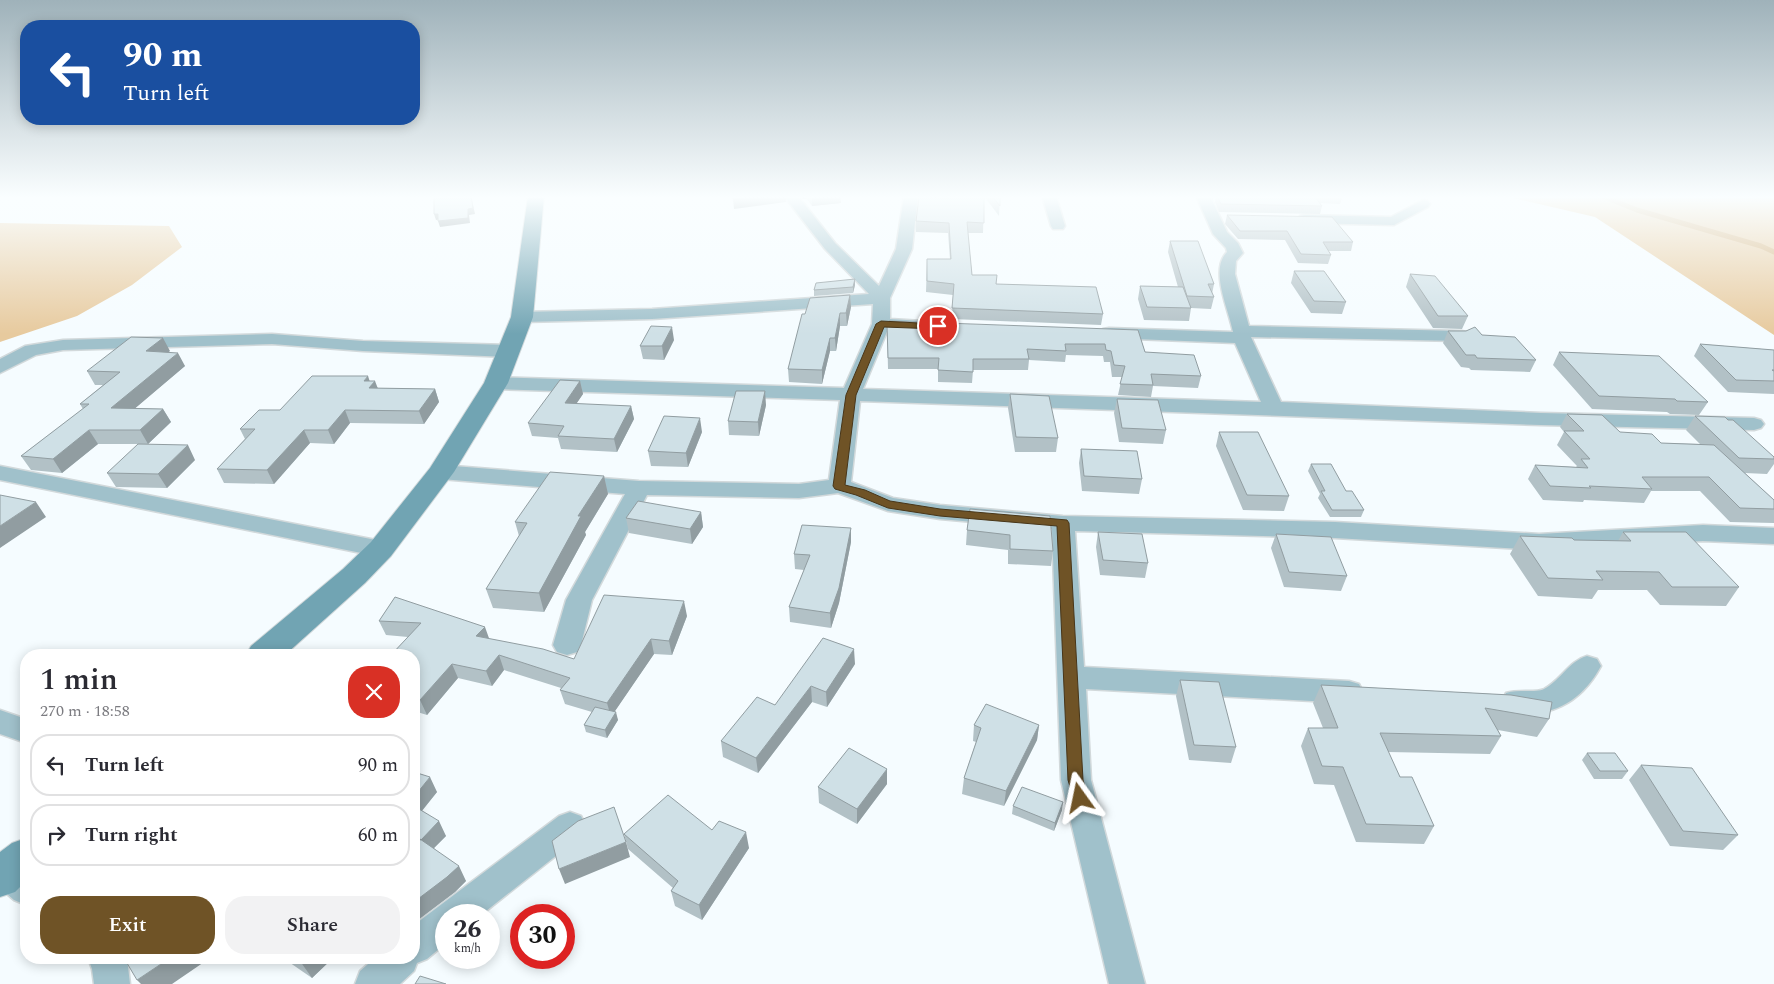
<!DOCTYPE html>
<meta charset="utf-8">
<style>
:root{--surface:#fff;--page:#f2f2f3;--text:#2b2b33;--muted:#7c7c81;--line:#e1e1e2;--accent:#6f5326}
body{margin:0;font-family:Spectral,serif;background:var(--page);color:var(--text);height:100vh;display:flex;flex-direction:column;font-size:19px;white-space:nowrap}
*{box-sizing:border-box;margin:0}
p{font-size:16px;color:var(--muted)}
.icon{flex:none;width:28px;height:28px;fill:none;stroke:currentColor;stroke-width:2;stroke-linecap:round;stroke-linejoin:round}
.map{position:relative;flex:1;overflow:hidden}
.sheet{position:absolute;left:20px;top:649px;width:400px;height:315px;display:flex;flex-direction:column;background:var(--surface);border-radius:20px;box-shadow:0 2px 12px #0003}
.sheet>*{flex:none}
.hud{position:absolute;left:20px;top:20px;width:400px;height:105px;border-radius:20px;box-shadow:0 2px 12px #0003;background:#1a4fa0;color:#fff;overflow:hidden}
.speed{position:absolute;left:435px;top:904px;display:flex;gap:10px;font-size:25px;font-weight:700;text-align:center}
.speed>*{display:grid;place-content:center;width:65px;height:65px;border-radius:50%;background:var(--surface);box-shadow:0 2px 12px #0003;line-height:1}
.speed small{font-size:12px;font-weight:400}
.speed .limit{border:8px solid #d22;background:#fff;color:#111}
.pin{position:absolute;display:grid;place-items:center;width:42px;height:42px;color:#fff;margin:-21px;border:2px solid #fff;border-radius:50%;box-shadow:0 1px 5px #0007}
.me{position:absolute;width:55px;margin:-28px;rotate:348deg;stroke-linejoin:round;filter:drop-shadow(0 0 4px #0008)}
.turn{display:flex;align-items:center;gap:18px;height:105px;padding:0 20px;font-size:22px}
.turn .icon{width:65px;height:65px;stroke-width:2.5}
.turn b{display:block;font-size:35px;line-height:42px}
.round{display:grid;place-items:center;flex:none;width:52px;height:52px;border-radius:20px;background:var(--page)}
.head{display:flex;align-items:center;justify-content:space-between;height:85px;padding:0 20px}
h1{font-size:30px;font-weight:600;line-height:38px}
.action{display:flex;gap:10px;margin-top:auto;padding:10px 20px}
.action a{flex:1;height:58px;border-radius:20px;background:var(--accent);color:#fff;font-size:20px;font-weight:600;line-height:58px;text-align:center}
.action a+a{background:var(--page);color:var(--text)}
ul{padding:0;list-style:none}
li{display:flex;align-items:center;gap:15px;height:62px;margin:0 10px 8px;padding:0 10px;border:2px solid var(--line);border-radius:20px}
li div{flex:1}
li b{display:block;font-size:19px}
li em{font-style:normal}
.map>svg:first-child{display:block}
.green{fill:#e7ca9e}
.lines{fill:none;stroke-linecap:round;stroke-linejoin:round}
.stream{stroke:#d3ae76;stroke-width:5}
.street-casing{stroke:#d2d9db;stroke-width:3}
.secondary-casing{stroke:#d2d9db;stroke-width:2}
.street{fill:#a0c1cb;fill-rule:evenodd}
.secondary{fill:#71a4b3;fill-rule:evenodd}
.wall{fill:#b2c1c6}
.shaded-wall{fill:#919da1}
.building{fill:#cfe0e6;stroke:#919da1}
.route{fill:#6f5326;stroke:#483619}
</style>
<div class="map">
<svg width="1774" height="984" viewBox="0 0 1774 984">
<rect width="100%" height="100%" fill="#f5fcff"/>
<path class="green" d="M1505 196H1774V335L1595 217Z
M0 223 169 226 182 247 132 285 77 316 0 342Z"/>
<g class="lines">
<path class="stream" d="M1602 196 1637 210 1761 246 1774 252"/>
<defs>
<path id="street" d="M784 196H798L835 243 879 286 896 249 904 196H918L912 249 890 298V319L923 321 926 325 923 329H888L863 389 1261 402 1235 343 1109 338 1103 337 1100 333 1103 329 1109 328 1233 332C1229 310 1209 270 1227 252L1226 248 1213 234 1196 196H1210L1227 232 1238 243 1243 253 1236 261 1235 274 1249 326 1461 331 1467 332 1470 336 1467 340 1461 341 1251 337 1281 402 1541 413 1754 418 1761 420 1764 424 1761 428 1754 430 1541 425 860 401 851 482 893 498 940 505 1063 516 1335 522 1539 534 1703 525 1774 528V544L1703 541 1539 550 1335 538 1075 531 1084 667 1349 681 1359 684 1363 692 1359 700 1349 703 1086 689 1091 780 1145 984H1109L1061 780 1052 529 940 519 888 511 838 493 799 498 647 495 592 600 581 645 577 652 567 655 557 652 553 645 566 600 625 494 441 479 433 477 430 472 433 467 441 465 639 481 799 484 829 480 840 400 496 389 489 387 486 383 489 379 496 377 844 388 872 324 873 304 652 319 522 322 516 321 513 317 516 313 522 312 652 309 869 294 825 249Z
M1042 196H1056L1065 226 1063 229H1053L1051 226Z
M1423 200 1428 201 1430 204 1428 207 1394 225 1305 223 1300 222 1298 219 1300 216 1305 215 1391 217Z
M272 334 363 341 509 345 515 347 518 351 515 355 509 357 363 351 272 344 63 350 36 355 0 373V359L25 346 63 340Z
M0 466 381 541 390 543 393 549 390 555 381 557 0 480Z
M1587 656 1597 659 1601 666C1581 703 1547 722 1506 709L1502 701 1506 693C1518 689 1536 693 1544 689 1561 680 1569 661 1587 656Z
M0 710 26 719V743L0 734Z
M570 812 581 816 586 826 581 836 481 915H446V943L427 959 417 963 414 971 400 984H355L360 971 375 958H414V925L559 816Z
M7 856 19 861 26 867V905L14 900 0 888V859Z
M88 958H127L130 984H94L92 969Z"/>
<path id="secondary" d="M528 196H544L533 317 508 383 454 472 391 556 365 583 285 655H246L251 646 343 569 371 542 430 468 484 383 511 317Z
M26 838V881L15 892 0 897V852L12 843Z"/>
</defs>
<use href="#street" class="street-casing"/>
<use href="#secondary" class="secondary-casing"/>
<use href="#street" class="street"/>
<use href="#secondary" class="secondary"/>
</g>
<path class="wall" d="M800 196H840L841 203 812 206 807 199H803Z
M947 196H1000L999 216 984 196 983 233H968L972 275 996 284 1103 314 1101 325 952 319 953 295 926 292 927 259H950L948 233 916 232V221L947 198Z
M1216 196H1343L1340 204 1320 203 1322 206 1320 214 1219 212 1215 202Z
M1227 215 1353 242 1351 251H1328L1331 255 1328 264 1298 263 1285 240 1238 239 1225 224Z
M1170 241 1214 284 1212 294 1214 297 1211 309 1191 308 1189 321 1144 320 1138 299 1140 286 1178 287 1168 252Z
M1294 271 1346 302 1342 314 1311 313 1291 283Z
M1410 274 1468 316 1462 329 1433 328 1406 287Z
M855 279V285L853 293 814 296V290Z
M850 295 851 307 847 326H840L836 351H830L822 384 789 382 788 369 805 314Z
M887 325 1138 330 1145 352 1201 376 1198 388 1153 386 1151 397 1118 395 1122 377H1112L1110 362H1104L1103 356 1066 355 1065 362 1029 360 1028 370H973L972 383 938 382V369H888Z
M1448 331 1482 335 1536 360 1530 372 1471 370 1469 368 1461 367 1443 343Z
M674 340 664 360 643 359 640 346Z
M1700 344 1774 350V394L1728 392 1694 356Z
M170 351 168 352 185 366 135 408 163 409 171 422 148 444H98L62 473 31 470 21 456 83 409 80 404 103 385H95L87 371Z
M1559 352 1708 402 1699 415 1670 414 1667 412 1592 409 1553 365Z
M369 381 378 388 435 389 439 402 424 424 350 423 334 444 310 443 274 484 224 483 217 469 245 439 240 429 280 410Z
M580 381 583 394 576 404 631 406 634 419 617 452 561 449 558 438 532 436 528 423Z
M1010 394 1058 438 1056 452H1015L1008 408Z
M1117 399 1166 430 1163 444 1119 442 1114 413Z
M766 405 759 436 729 435 728 421Z
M1567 414 1620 432 1661 443 1700 444 1686 430 1695 416 1774 457V464L1767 474 1745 473 1774 500V523L1730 522 1700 491H1651L1644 503 1584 500 1583 502 1543 500 1528 479 1535 465 1576 467 1577 466 1557 445 1564 432 1560 427Z
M702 432 688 467 651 466 648 451Z
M1219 432 1289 496 1284 511 1243 510 1216 446Z
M1081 449 1142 479 1139 494 1082 491 1079 463Z
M195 460 167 488 116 487 107 473Z
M1311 464 1346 491 1364 510 1361 517H1330L1318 498 1320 494 1308 471Z
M604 476 608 494 585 532 586 535 544 612 493 608 486 589 519 536 515 522Z
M970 509 1053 551 1051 566 1008 564V550L966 545 967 530Z
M701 512 703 527 692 544 629 533 626 518Z
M1098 532 1148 563 1145 578 1100 575 1096 547Z
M1623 532 1739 587 1726 606 1660 605 1647 590H1598L1592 599 1538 596 1510 554 1520 536 1574 540 1618 541Z
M1276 534 1347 576 1341 591 1284 587 1271 548Z
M851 542 839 603 831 628 790 622 789 607 804 570 795 569 794 554Z
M395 597 489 639 574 659 687 616 672 655 654 654 614 712 618 720 607 738 586 732 584 725 592 712 565 704 560 690 561 688 504 670 492 686 458 678 427 715 414 711V655L408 637 386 635 379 621Z
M855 664 827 707 812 702 758 773 723 757 721 741 775 705Z
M1180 680 1236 747 1231 763 1189 760 1176 696Z
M1321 685 1511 695 1549 719 1537 737 1498 730 1501 736 1490 754 1388 752 1400 777 1434 826 1424 844 1356 842 1334 785 1314 784 1301 746 1308 728H1323L1313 703Z
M974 725H1039L1037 740 1004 806 962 794 964 778 976 742 973 741Z
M1587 753 1628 771 1622 779H1594L1582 760Z
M1641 765 1738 835 1723 850 1670 846 1629 780Z
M414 772 437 792 422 811 446 836 434 848 466 881 455 892 414 923Z
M887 784 857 824 819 803 818 787Z
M1013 806 1062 810 1054 831 1012 814Z
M712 830 749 848 702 920 675 906 671 891 673 888 628 849 624 834Z
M283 958H333L312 978Z"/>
<path class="shaded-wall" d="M471 196 475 214 469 215 470 223 440 227 438 221 468 209Z
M752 196H786V202L734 209 733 199Z
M803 196H807V199H803Z
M812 196H840L841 203 812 206Z
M434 214H438L440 219 436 220Z
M855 279V285L853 293V287Z
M850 295 851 307 847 326 846 313Z
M840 313V326L836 351 835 338Z
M672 327 674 340 664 360 662 346Z
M163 338 170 351 153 364 146 351Z
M830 338V351L822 384V370Z
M178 353 185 366 119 422 111 408Z
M368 376 371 385 375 381 380 394 374 401 364 381Z
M580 381 583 394 568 416 565 403Z
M435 389 439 402 424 424 419 411Z
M765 391 766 405 759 436 758 422Z
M631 406 634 419 617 452 614 439Z
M163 409 171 422 148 444 140 430Z
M345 410 350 423 334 444 328 430Z
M700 418 702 432 688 467 686 453Z
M89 430 98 444 62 473 53 459Z
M304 430 310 443 274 484 267 470Z
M188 445 195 460 167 488 158 474Z
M604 476 608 494 585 532 586 535 544 612 539 593 578 516Z
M36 502 46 517 0 548V526Z
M701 512 703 527 692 544 690 529Z
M851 528V542L839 603 831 628 830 613Z
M684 601 687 616 672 655 669 641Z
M485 627 490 641 476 636Z
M651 639 654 654 611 717 607 703Z
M854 649 855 664 827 707 826 692Z
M499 655 504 670 492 686 486 671Z
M452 664 458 678 427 715 420 700Z
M811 686 812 702 758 773 756 758Z
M616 712 618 720 607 738 605 730Z
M1039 725 1037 740 1004 806 1006 791Z
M887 769V784L857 824V809Z
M430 777 437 792 416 818 414 813V797Z
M1063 802 1062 810 1054 831 1055 823Z
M439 821 446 836 428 854 420 840Z
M746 832 749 848 702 920 699 905Z
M626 842 630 857 565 884 559 869Z
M459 866 466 881 455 892 414 923V902Z
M170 958H210L172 984H141L137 980Z
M304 958H333L312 978 300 961Z"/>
<path class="building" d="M434 196H471L473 208 468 209V218L438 221V214H434Z
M735 196H752L733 199Z
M948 196H984V223L967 222 972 275H997L996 284 1096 287 1103 314 952 308 954 284 927 281V259H951L949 223 916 221 919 197 948 198Z
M992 196H1000V206Z
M1217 196H1314L1322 206 1221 204Z
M1227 215 1332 217 1353 242H1323L1331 255 1301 254 1287 231H1240Z
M1170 241H1198L1214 284H1208L1214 297 1187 296Z
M1294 271H1324L1346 302 1314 301Z
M1410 274 1435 276 1468 316H1438Z
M855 279 853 287 814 290 816 283Z
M1140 286 1183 287 1191 308 1147 307Z
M850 295 846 313H840L835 338H830L822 370 788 369 802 314H805L810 298Z
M889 321 1138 330 1145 352 1194 355 1201 376 1151 374 1153 385 1120 384 1125 366 1114 365 1111 351 1106 350 1105 344H1065L1066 351 1027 349 1029 359H973V372L938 370 939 358H888L887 325Z
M651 326 672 327 662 346H640Z
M1475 327 1482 335 1515 337 1536 360 1477 358 1475 355H1466L1448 331H1466Z
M131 337 163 338 146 351 178 353 111 408 163 409 140 430H89L53 459 21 456 89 404H80L120 372 87 371Z
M1700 344 1774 350V370H1772L1774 371V381L1736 380Z
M1559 352 1659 356 1708 402 1677 401 1675 399 1599 396Z
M312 376H368L364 381H375L369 388 435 389 419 411 345 410 328 430H304L267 470 217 469 255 429H240L259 410H280Z
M560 380 580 381 565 403 631 406 614 439 558 436 564 426 528 423Z
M736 391H765L758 422 728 421Z
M1010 394 1049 396 1058 438 1016 437Z
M1117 399 1158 400 1166 430 1122 428Z
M1567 414 1602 415 1620 432 1652 434 1661 443 1714 445 1774 500V509L1740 508 1709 477H1642L1652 489 1589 486 1591 488 1550 486 1535 465 1588 468 1581 459H1590L1564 431H1584Z
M664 416 700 418 686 453 648 451Z
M1695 416 1725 417 1728 420H1733L1774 457V459L1739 458Z
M1219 432H1258L1289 496 1247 495Z
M138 444 188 445 158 474 107 473Z
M1081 449 1137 451 1142 479 1084 476Z
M1311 464H1331L1346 491H1352L1364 510H1332L1321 491H1325Z
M550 472 604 476 578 516H581L539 593 486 589 527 523 515 522Z
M0 495 36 502 0 526Z
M638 501 701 512 690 529 626 518Z
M970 509 1050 516 1053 551 1010 549V535L967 530Z
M802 525 851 528 839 588 830 613 789 607 810 555 794 554Z
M1098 532 1142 534 1148 563 1103 560Z
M1623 532H1686L1739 587H1672L1659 572 1596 571 1603 580 1548 578 1520 536 1572 538 1574 540 1631 541Z
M1276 534 1331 537 1347 576 1289 572Z
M604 595 684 601 669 641 651 639 607 703 560 690 570 678 499 655 486 671 452 664 420 700 414 699V655H391L421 623 379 621 395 597 485 627 476 636 543 649 574 659Z
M823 638 854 649 826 692 811 686 756 758 721 741 757 697 775 705Z
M1180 680 1219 682 1236 747 1194 745Z
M1321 685 1511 695 1552 702 1549 719 1485 708 1501 736 1380 733 1400 777H1412L1434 826 1366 824 1343 767 1322 766 1308 728H1338Z
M986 704 1039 725 1006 791 964 778 981 728 974 725Z
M595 707 616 712 605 730 584 725Z
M849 748 887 769 857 809 818 787Z
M1587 753H1615L1628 771H1600Z
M1641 765 1692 768 1738 835 1683 831Z
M414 772 430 777 414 797Z
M1022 787 1063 802 1055 823 1013 806Z
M668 795 712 830 719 821 746 832 699 905 671 891 678 881 624 834Z
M414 806 439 821 421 840 414 838Z
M614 807 626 842 559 869 552 841 578 821Z
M420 839 459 866 447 877 414 902V845Z
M124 958H170L137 980Z
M294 958H304L300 961Z
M420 976 446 984H415Z"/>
<linearGradient id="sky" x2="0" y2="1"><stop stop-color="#9fb2ba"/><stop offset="0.59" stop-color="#fafeff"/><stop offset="1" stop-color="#fafeff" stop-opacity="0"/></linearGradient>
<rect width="1774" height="334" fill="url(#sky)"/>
<path class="route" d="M881 321 938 324 942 326 938 329 884 327 856 395 845 485 865 490 890 501 940 509 1067 520 1069 523 1083 780 1088 798 1086 803 1080 805 1075 803 1068 780 1057 526 940 516 888 508 856 495 835 489 833 486 846 395 876 324Z"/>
</svg>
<div class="speed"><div>26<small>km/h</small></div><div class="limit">30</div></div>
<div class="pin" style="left:938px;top:326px;background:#d93025"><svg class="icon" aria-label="arrive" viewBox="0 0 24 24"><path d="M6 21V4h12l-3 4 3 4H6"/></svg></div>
<svg class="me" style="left:1080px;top:798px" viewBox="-20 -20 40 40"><path d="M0-17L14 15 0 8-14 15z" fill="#6f5326" stroke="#fff" stroke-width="4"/></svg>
<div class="hud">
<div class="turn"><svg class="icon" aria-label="left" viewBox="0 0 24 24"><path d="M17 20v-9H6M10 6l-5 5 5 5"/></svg><div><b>90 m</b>Turn left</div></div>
</div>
<section class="sheet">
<div class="head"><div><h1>1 min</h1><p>270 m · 18:58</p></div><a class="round" style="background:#d93025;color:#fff"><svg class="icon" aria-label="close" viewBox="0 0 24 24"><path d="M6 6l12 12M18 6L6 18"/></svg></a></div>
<ul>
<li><svg class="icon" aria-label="left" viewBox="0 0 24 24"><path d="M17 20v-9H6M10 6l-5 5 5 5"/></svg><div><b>Turn left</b></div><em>90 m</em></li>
<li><svg class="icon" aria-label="right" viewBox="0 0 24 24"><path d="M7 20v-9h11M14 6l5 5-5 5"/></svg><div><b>Turn right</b></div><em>60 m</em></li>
</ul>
<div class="action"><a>Exit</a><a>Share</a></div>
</section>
</div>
